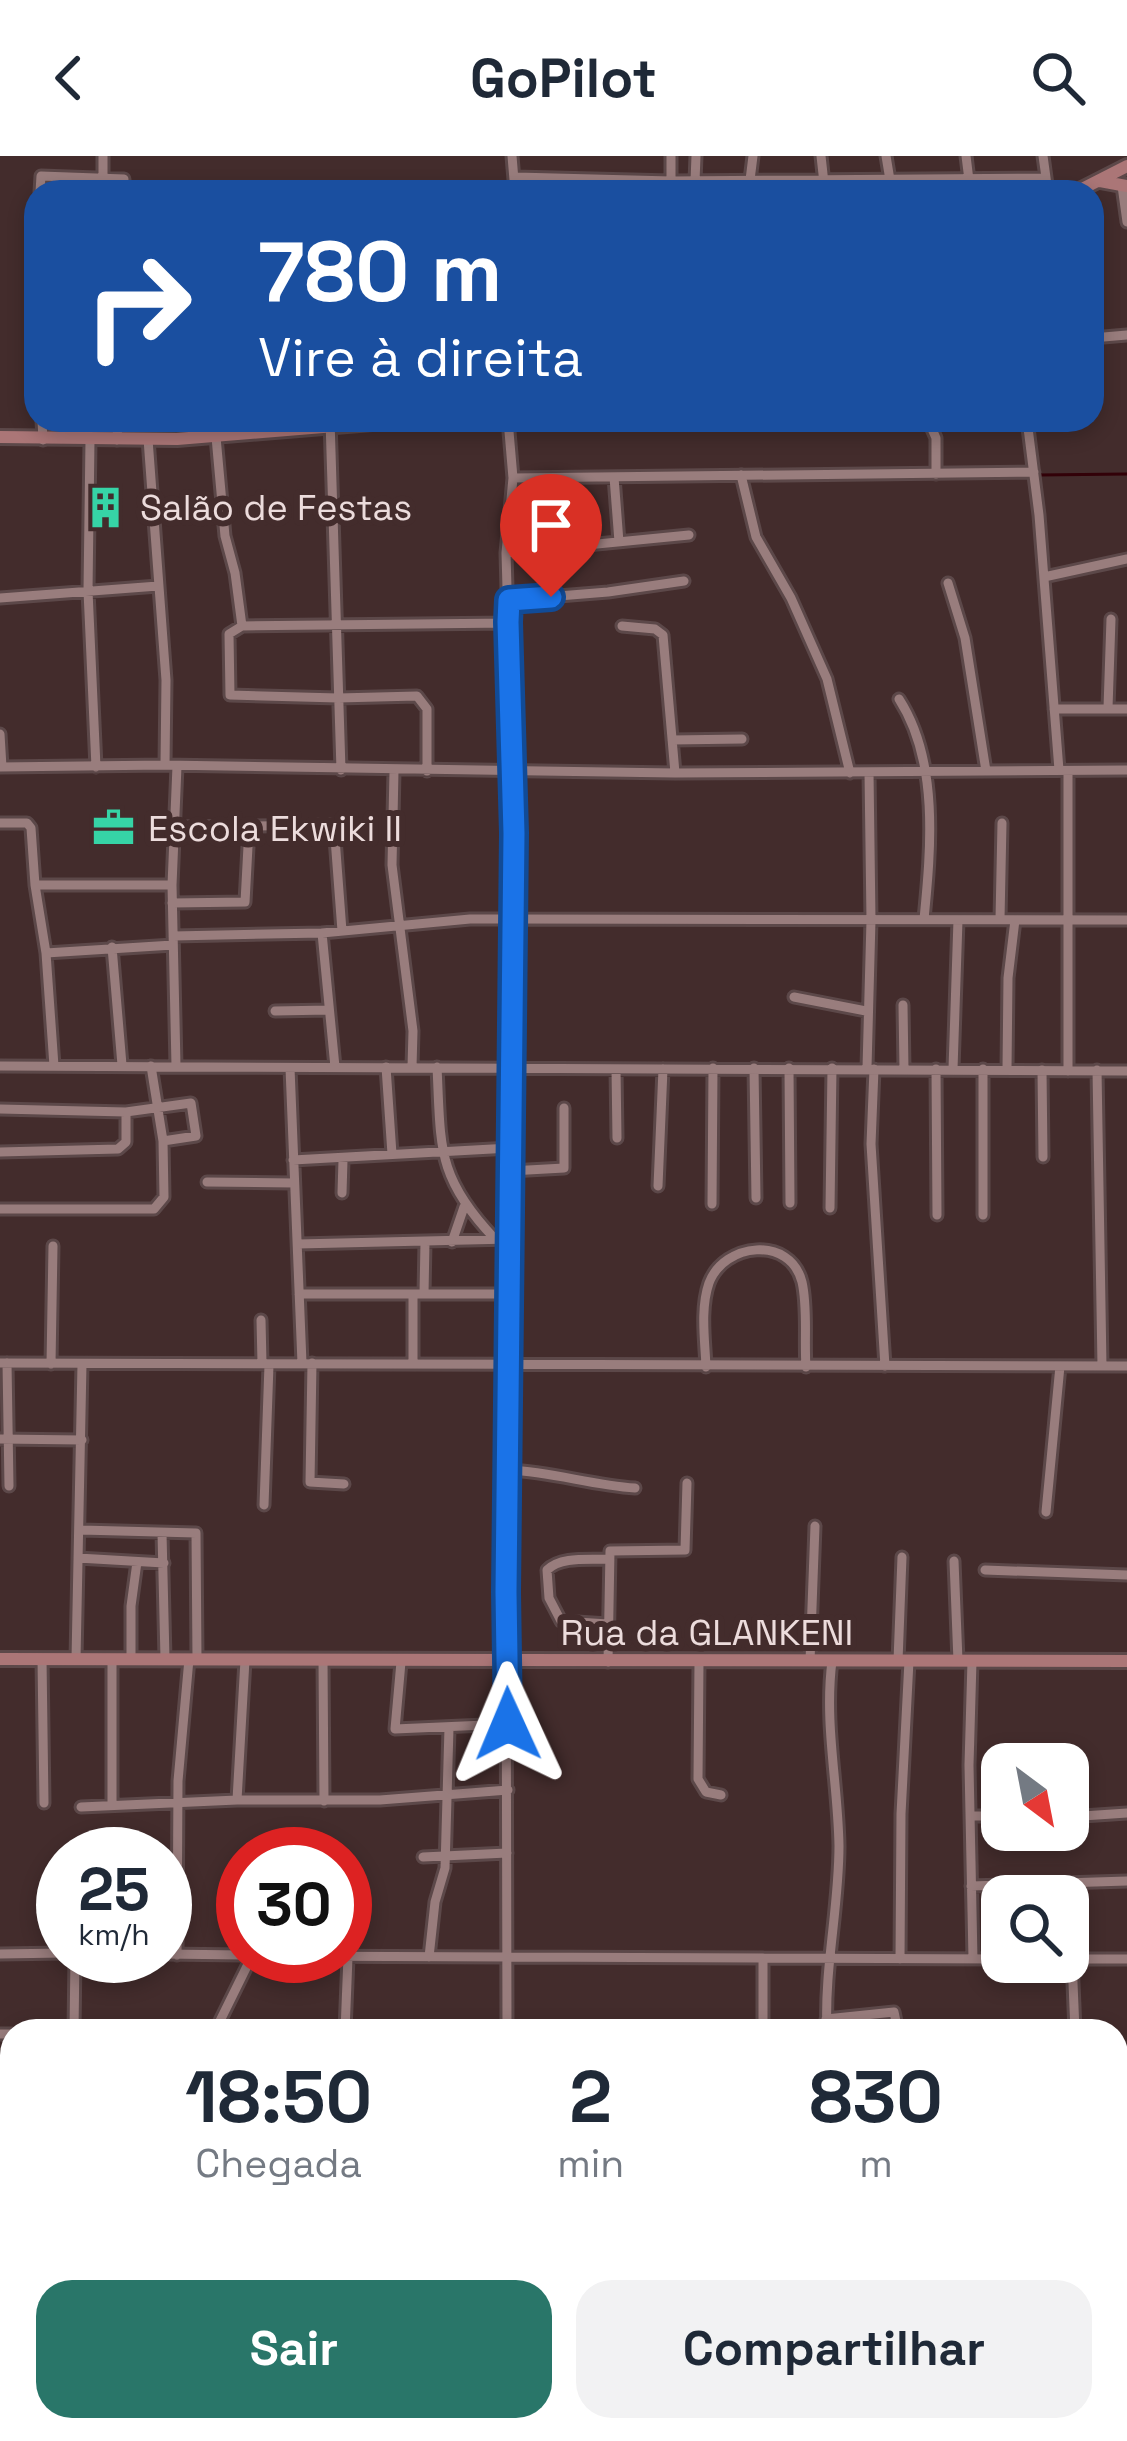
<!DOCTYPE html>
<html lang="pt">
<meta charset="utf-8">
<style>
:root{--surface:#fff;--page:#f2f2f3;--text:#1f2937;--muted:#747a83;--accent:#297669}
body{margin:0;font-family:"Space Grotesk",sans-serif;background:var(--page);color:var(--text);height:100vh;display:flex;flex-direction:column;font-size:45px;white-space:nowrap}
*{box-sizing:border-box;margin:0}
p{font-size:39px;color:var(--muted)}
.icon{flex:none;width:66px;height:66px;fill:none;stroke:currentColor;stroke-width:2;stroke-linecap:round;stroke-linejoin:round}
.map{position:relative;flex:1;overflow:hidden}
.details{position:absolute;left:0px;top:1863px;width:1128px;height:423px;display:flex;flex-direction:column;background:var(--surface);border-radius:36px 36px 0 0;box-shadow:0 6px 18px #0003}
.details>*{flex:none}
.banner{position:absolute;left:24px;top:24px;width:1080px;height:252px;border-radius:36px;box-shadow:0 6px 18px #0003;background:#1a4fa0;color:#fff;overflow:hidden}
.needle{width:78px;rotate:148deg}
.controls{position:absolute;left:981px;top:1587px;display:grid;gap:24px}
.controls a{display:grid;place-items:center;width:108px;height:108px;border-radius:24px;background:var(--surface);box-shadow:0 6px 18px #0003;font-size:60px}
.speed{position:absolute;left:36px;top:1671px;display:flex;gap:24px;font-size:60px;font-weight:700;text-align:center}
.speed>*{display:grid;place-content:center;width:156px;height:156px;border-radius:50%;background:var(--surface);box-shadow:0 6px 18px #0003;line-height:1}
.speed small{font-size:30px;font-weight:400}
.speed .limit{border:18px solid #d22;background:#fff;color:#111}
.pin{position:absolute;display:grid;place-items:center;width:102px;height:102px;color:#fff;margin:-123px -51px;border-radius:50% 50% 50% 0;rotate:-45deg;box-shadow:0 0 12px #0007}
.pin .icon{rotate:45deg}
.me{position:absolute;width:132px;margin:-66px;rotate:359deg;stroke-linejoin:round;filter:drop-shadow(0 0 9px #0008)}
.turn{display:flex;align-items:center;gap:42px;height:252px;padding:0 36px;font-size:54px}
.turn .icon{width:156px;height:156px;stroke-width:2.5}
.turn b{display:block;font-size:84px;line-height:102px}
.eta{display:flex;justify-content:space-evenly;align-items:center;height:204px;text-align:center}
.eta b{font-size:72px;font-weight:700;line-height:84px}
.button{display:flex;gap:24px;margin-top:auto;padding:24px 36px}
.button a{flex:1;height:138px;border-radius:36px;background:var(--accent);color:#fff;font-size:48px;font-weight:700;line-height:138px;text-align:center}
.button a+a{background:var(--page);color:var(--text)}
header{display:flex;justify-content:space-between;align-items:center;height:156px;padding:0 36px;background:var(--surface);font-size:54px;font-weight:700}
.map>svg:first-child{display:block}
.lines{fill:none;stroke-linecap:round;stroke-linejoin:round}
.stream{stroke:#320108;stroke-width:3}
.street-casing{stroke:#5c4849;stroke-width:15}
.secondary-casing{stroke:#5c4849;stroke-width:18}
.street{stroke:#997d7d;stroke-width:9}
.secondary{stroke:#ab7677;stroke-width:12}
.route-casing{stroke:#114b97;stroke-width:30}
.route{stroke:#1a73e8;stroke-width:21}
.labels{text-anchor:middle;stroke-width:12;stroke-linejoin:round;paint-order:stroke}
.poi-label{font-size:36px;fill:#ecdcdc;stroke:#432c2c;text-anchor:start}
.street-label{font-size:36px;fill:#ecdcdc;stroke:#432c2c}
</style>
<header><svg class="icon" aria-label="back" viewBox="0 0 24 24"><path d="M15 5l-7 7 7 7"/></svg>GoPilot<svg class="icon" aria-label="search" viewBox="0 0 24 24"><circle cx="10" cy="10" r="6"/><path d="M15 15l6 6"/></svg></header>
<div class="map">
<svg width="1127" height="2285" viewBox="0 0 1127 2285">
<rect width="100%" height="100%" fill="#432c2c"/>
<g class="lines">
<path class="stream" d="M1039 319 1127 318"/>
<defs>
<path id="street" d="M103 0V22
M512 0 515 36
M821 0 825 36
M886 0 890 24
M966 0 969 24
M1043 0 1048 36
M516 21 671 25 1046 22
M750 24 753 0
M671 25V0
M695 25 696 0
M1122 30 1127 66
M40 36 41 20 124 23 123 36
M1092 182 1127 179
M42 264 43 284
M330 264 341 614
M928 264 936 282V318
M1027 264 1039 359 1059 614
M216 281 225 380 235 417 242 470
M148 283 166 524 165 609
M90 284 88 435 96 611
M117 284 118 264
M741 319 756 381 791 442 827 523 850 617
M614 321 619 386
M513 322 1034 316
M506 397 689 379
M1044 421 1127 403
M948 427 965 482 986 615
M0 442 158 430
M509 444 608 436 684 425
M622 470 655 473 663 479 675 617
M899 543C939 605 931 692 924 763
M1108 552 1111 463
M1054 553H1127
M0 578 2 611
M672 584 742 583
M0 611 165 609 675 617 1127 614
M394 615 392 709 413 875 412 911
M427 615V553L417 540 338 542 230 539 229 478 242 470 509 467
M1068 615V915
M0 667H27L31 672 35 729 46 797 54 910
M175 671 334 669 342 775
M35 729H172
M172 747 245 746 249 672
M1000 763 1002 667
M322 777 335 911
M173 780 322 777 470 763 1127 764
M112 791 122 909
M46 797 173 789
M794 841 866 855
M903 849 904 913
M275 855 329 854
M0 910 1127 915
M176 910 172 729 177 610
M386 911 392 998
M437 911C441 991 436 1021 495 1083
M290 912 302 1207
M754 912 756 1042
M789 912 790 1047
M867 912 871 764 869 616
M616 913 617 982
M874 913 871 988 885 1210
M936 913 937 1059
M953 913 958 764
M1007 913 1008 822 1015 764
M1042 914 1043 1001
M1097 914 1102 1210
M0 953 126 956 191 947 196 980 163 985
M0 996 118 993 126 986V956
M293 1004 511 992
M510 1015 564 1012V952
M207 1026 294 1027
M658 1030 663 913
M342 1037 343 1004
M712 1048 713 912
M830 1052 832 912
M0 1053H154L164 1041 163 985 151 910
M983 1059V913
M452 1086 464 1051
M298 1088 510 1083
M299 1138H509
M424 1138 425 1086
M261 1164 262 1207
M0 1207 1127 1210
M7 1207 9 1330
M312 1207 310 1326 344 1328
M51 1208 53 1090
M413 1208V1138
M706 1211C705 1185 700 1153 709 1127 724 1087 790 1079 802 1126 808 1152 804 1184 806 1211
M0 1283 82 1284
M510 1314C552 1316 592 1329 635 1332
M264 1349 269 1209
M1046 1356 1060 1210
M81 1374 196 1377 197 1503
M162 1377 165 1503
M78 1402 164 1407
M954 1405 958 1505
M985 1414 1127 1419
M608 1468 561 1465 549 1442 547 1414C561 1400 589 1404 608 1403
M131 1502V1450L137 1406
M42 1503 44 1647
M76 1503 82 1208
M323 1503 324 1645
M810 1505 815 1370
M898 1505 902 1401
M972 1505 969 1609 973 1803
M401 1506 395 1573 508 1568
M608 1506 610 1395 685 1394 687 1327
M699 1506 698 1623 706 1636 721 1639
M237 1644 245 1504
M112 1649V1503
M81 1651 237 1644H380L508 1634
M971 1660H1002
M1068 1661 1127 1657
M423 1701 507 1697
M971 1730 1127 1725
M0 1798 63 1797
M165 1798 243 1799
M177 1799 178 1625 189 1503
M271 1800 1002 1803
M429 1801 435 1746 445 1712 449 1572
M900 1803 901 1658 909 1505
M1068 1803H1127
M1072 1803 1075 1875
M826 1863 894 1856 898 1875
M74 1875 75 1800
M215 1875 252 1800
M345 1875 348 1801
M507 1875 506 1436 514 677 506 397 513 322 508 264
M763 1875V1802
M827 1875C824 1813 839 1752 839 1690 838 1627 824 1568 832 1505
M0 1878H12
M0 1942H12
M0 1998H12
M0 2049H12
M0 2097H12
M1116 2101 1127 2102
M0 2160 12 2159
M1116 2245 1127 2246
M34 2274 35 2285
M990 2274 991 2285
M173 2285V2274
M505 2285V2274
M947 2285 950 2274
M1079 2285 1080 2274"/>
<path id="secondary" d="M1100 25 1127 30
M1076 36 1127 10
M0 281 177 283 408 264
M0 1503 1127 1505"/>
</defs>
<use href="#street" class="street-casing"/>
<use href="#secondary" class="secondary-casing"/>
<use href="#street" class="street"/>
<use href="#secondary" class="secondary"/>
</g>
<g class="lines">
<defs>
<path id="route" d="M508 1568 506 1436 514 677 508 466 509 444 551 441"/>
</defs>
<use href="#route" class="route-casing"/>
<use href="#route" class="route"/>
</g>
<defs>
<symbol id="building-bare" viewBox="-9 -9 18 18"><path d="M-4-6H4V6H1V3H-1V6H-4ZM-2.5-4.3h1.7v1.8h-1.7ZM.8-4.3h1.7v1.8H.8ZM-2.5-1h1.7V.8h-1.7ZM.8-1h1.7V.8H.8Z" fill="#36d4a6" stroke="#432c2c" stroke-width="2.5" paint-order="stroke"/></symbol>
<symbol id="office-bare" viewBox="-9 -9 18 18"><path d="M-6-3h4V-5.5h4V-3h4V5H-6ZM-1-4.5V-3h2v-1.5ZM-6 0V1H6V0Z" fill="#36d4a6" stroke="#432c2c" stroke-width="2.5" paint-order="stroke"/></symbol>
</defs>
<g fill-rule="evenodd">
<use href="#building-bare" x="76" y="322" width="59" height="59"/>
<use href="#office-bare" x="84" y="642" width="59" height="59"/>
</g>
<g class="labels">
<g class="poi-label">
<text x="140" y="364">Salão de Festas</text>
<text x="148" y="685">Escola Ekwiki II</text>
</g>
<g class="street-label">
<text x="707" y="1489">Rua da GLANKENI</text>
</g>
</g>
</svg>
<div class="controls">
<a><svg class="needle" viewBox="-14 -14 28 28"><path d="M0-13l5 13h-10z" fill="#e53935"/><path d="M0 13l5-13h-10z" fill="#747a83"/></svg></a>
<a><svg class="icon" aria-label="search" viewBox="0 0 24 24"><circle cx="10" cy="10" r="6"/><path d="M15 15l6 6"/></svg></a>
</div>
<div class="speed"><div>25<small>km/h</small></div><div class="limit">30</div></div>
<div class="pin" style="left:551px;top:441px;background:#d93025"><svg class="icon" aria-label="arrive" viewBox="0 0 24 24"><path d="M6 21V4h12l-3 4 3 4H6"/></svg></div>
<svg class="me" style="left:508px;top:1568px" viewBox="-20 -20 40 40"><path d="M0-17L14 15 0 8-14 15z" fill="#1a73e8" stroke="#fff" stroke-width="4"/></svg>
<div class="banner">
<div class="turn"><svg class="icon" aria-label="right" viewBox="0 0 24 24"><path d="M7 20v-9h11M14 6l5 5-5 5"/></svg><div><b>780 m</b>Vire à direita</div></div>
</div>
<section class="details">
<div class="eta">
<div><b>18:50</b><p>Chegada</p></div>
<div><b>2</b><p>min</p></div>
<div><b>830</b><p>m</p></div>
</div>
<div class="button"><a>Sair</a><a>Compartilhar</a></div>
</section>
</div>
